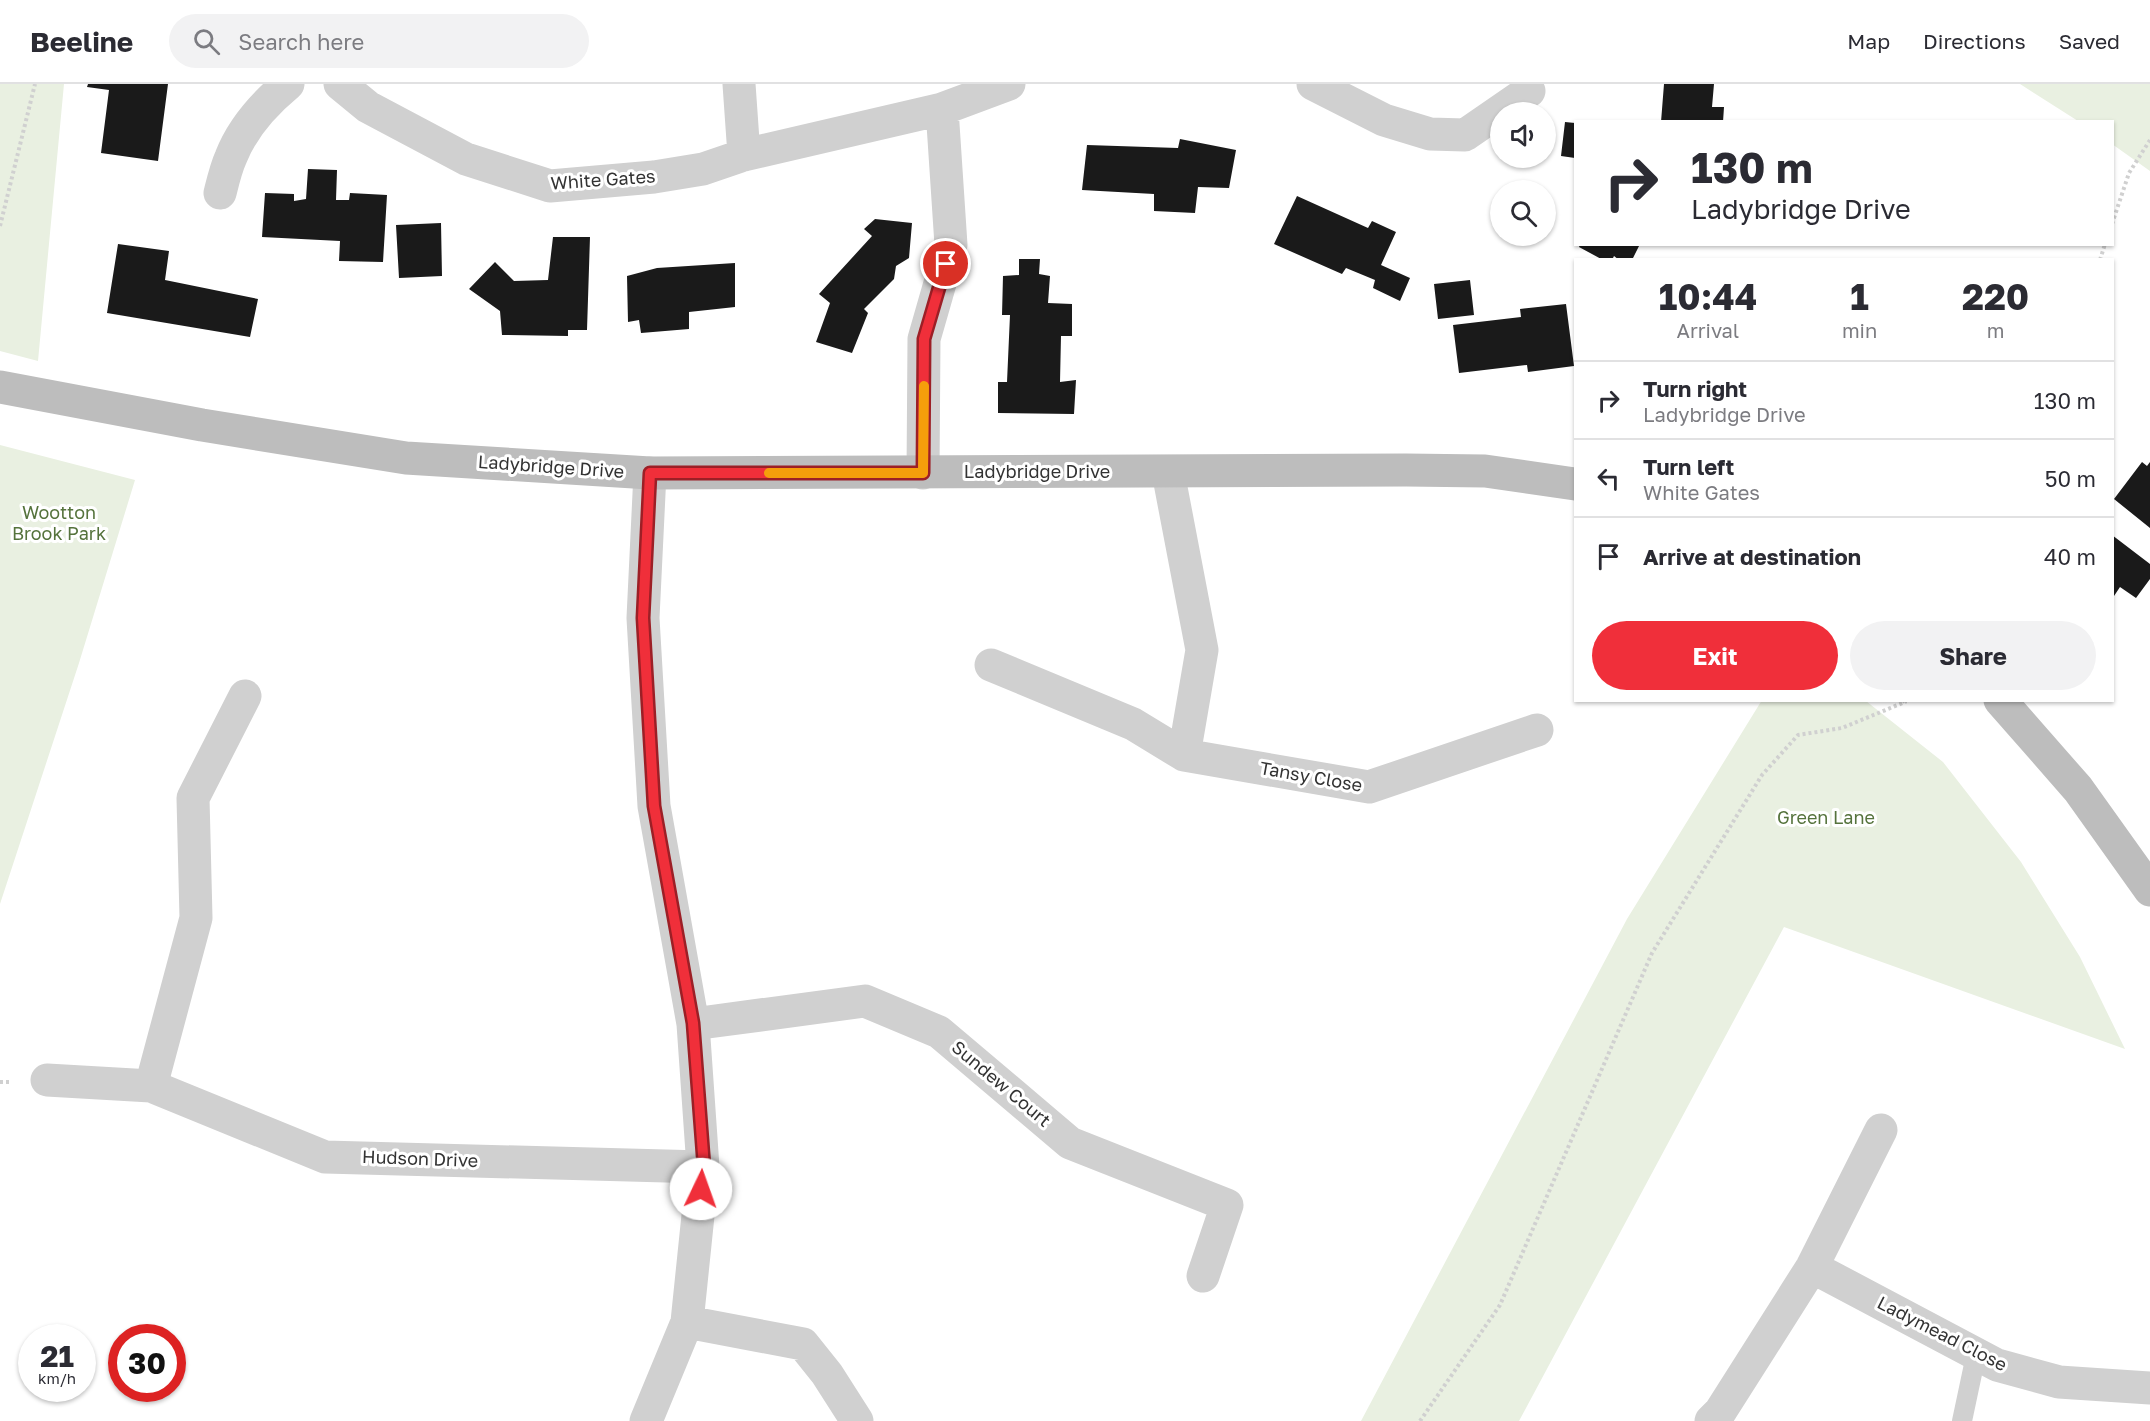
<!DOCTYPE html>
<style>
:root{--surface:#fff;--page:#f2f2f3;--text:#2b2b33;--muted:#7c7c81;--line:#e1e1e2;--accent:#f02f3a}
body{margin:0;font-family:"Golos Text",sans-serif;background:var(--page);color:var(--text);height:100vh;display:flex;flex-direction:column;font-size:22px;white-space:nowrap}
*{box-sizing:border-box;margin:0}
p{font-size:20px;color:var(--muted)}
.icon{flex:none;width:33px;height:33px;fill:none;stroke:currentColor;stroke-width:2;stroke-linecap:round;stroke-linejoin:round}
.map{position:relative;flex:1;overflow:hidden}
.sheet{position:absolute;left:1574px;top:174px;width:540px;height:444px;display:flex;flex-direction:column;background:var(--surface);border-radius:0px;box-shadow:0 2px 4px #0004}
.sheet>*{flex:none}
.guide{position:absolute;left:1574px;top:36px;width:540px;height:126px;border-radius:0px;box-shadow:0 2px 4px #0004;background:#fff;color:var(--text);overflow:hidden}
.tools{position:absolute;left:1490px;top:18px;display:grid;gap:12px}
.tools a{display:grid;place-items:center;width:66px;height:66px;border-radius:50%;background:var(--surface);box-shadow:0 2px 4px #0004;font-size:30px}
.speed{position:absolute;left:18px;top:1240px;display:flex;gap:12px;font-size:30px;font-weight:700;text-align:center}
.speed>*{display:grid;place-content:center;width:78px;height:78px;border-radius:50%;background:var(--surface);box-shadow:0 2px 4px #0004;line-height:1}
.speed small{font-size:15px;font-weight:400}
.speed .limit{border:9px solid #d22;background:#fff;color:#111}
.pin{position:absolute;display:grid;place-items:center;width:51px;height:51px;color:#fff;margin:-26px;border:3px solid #fff;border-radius:50%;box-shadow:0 2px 6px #0007}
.me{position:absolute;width:66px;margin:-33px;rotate:3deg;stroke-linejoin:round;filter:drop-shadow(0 0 4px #0008)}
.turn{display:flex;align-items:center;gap:21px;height:126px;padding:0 18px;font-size:27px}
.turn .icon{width:78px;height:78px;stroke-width:2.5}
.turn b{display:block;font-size:42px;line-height:51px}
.eta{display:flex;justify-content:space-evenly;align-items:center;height:102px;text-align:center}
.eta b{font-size:36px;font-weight:700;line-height:42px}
.button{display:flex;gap:12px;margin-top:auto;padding:12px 18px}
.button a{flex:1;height:69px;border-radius:36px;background:var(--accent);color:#fff;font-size:24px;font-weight:700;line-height:69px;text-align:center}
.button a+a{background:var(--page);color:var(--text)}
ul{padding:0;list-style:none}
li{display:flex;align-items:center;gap:18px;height:78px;padding:0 18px;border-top:2px solid var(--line)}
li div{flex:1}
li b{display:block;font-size:22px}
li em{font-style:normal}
header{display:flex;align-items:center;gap:36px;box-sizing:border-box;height:84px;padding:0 30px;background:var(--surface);border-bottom:2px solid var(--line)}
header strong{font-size:28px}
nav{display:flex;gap:33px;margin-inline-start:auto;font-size:21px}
.search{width:420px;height:54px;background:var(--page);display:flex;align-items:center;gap:15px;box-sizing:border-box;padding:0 21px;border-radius:33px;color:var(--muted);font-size:22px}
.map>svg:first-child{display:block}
.green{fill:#e9f0e1}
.building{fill:#1a1a1a}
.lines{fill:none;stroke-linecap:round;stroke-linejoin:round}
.path{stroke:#d0d0d0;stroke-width:4;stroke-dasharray:3 3;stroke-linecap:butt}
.lane{stroke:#d0d0d0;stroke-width:20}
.street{stroke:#d0d0d0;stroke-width:33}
.secondary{stroke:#bdbdbd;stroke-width:33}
.route-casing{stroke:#9c1f26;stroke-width:15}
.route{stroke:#f02f3a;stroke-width:10}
.slow{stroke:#f59e0b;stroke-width:10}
.labels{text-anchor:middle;stroke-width:6;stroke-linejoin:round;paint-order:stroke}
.street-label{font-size:18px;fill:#333;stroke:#fff}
.park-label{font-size:18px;fill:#55733c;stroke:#fff}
</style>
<header>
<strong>Beeline</strong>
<div class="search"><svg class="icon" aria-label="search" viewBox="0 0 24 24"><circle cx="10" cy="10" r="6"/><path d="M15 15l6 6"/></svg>Search here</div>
<nav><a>Map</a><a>Directions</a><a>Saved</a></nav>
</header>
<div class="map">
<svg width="2150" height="1337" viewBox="0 0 2150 1337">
<rect width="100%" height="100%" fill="#fff"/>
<path class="green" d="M0 0H64L38 277 0 267Z
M2020 0H2150V87L2112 60V38L2078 37Z
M0 361 135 396 79 579 0 820Z
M1762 616 1866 617 1943 678 2021 778 2080 873 2125 965 1784 843 1519 1337H1361L1627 835Z"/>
<path class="building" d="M88 0H168L158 77 101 69 109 6 87 3Z
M1664 0H1714L1712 23H1724L1723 38H1661Z
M1565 38 1575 39V74L1561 72Z
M1180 55 1236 66 1229 104 1198 103 1195 129 1154 127V110L1082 106 1087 61 1178 64Z
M308 85 337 86 336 116H349L350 109 387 111 383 178 339 177 340 157 262 153 265 109 294 110V117L306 115Z
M1297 112 1368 144 1372 137 1396 148 1381 181 1410 194 1400 217 1373 204 1375 196 1346 184 1342 190 1274 160Z
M875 135 912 139 909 174 896 182 894 195 864 225 868 229 852 269 816 258 830 219 819 210 872 152 864 145Z
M441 139 442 192 399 194 396 141Z
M553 153H590L587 246H568V252L502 251 500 227 469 205 495 178 514 197 548 196Z
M118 160 169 167 165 196 258 215 250 253 107 229Z
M1580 160H1640L1632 176H1619L1614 172 1612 176H1603L1579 163Z
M1019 175H1040L1039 190 1050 192 1048 219 1072 220V252H1061L1060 298 1076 296 1074 330 998 329V298H1007L1010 231H1002L1003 192 1019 191Z
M735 179V223L689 228V245L641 249 639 236 628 238 627 192 657 184Z
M1470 196 1474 231 1438 235 1434 200Z
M1566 220 1574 282 1528 288 1527 281 1459 289 1453 241 1521 233 1520 225Z
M2142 378 2147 382 2150 378V444L2114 415Z
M2112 451 2150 480V495L2136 514 2120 503 2112 515Z"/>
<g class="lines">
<path class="path" d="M2112 140 2129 89 2150 56
M0 142 35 0
M2100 176 2105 160
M0 998H11
M1420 1337 1500 1221 1652 869 1762 691 1798 651 1842 644 1905 618 1903 616"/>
<path class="lane" d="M1962 1337 1976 1271"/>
<path class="street" d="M340 0 368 23 466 75 550 102 654 93 703 85 744 71 942 25 1009 0
M739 0 744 71
M1313 0 1384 36 1430 50 1465 51 1529 7
M220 109C223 97 226 84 231 73 242 45 265 19 288 0
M1168 388 1202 566 1184 671
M923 389 924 255 951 161 942 25
M991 581 1133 640 1184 671 1369 703 1537 646
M693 940 865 917 939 948 1070 1059 1227 1121 1203 1192
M47 996 151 1002 325 1073 703 1083
M151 1002 196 834 193 714 245 612
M1812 1183 1997 1281 2059 1298 2150 1304
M687 1238 803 1260 827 1290 857 1337
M646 1337 687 1238 703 1083 693 940 654 722 643 534 650 389
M1711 1337 1720 1328 1812 1183 1881 1046"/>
<path class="secondary" d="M0 303 202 341 406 374 650 389 1406 386 1485 387 1575 400
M2000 616 2078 705 2150 806"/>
</g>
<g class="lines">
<defs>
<path id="route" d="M701 1105 704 1083 693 939 654 722 643 534 650 389H923L924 255 946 180"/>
</defs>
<use href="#route" class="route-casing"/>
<use href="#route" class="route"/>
<path class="slow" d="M769 389H923L924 302"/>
</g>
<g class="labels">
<g class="street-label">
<text transform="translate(603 96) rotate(-4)" y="6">White Gates</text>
<text transform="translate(551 383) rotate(4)" y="6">Ladybridge Drive</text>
<text x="1037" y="394">Ladybridge Drive</text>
<text transform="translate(1311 693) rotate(10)" y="6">Tansy Close</text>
<text transform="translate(1001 1000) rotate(40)" y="6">Sundew Court</text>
<text transform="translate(420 1075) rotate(2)" y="6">Hudson Drive</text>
<text transform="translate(1942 1250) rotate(27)" y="6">Ladymead Close</text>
</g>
<g class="park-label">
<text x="59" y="435">Wootton<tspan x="59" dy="21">Brook Park</tspan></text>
<text x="1826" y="740">Green Lane</text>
</g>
</g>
</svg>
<div class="tools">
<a><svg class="icon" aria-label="sound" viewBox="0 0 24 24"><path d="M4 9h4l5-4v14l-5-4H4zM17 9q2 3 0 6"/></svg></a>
<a><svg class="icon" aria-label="search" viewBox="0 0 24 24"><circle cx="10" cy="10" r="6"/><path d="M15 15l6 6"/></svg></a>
</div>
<div class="speed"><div>21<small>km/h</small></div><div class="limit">30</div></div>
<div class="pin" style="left:946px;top:180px;background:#d93025"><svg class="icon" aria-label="arrive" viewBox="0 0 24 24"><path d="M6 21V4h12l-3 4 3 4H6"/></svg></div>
<svg class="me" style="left:701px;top:1105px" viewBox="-20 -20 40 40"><circle r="19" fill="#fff"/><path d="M0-13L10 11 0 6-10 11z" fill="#f02f3a"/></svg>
<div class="guide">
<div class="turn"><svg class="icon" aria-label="right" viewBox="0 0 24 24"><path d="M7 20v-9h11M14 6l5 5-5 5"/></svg><div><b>130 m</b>Ladybridge Drive</div></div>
</div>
<section class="sheet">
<div class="eta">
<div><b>10:44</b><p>Arrival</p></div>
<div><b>1</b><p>min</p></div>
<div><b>220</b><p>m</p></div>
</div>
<ul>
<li><svg class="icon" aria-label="right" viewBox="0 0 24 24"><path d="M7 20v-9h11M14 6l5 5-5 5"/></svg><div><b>Turn right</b><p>Ladybridge Drive</p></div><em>130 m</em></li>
<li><svg class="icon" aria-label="left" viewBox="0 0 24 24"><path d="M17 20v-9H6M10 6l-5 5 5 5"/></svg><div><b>Turn left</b><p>White Gates</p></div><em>50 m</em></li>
<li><svg class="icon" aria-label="arrive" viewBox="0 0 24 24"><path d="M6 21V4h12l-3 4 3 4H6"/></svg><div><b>Arrive at destination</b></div><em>40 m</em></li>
</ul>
<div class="button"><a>Exit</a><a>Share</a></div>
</section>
</div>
